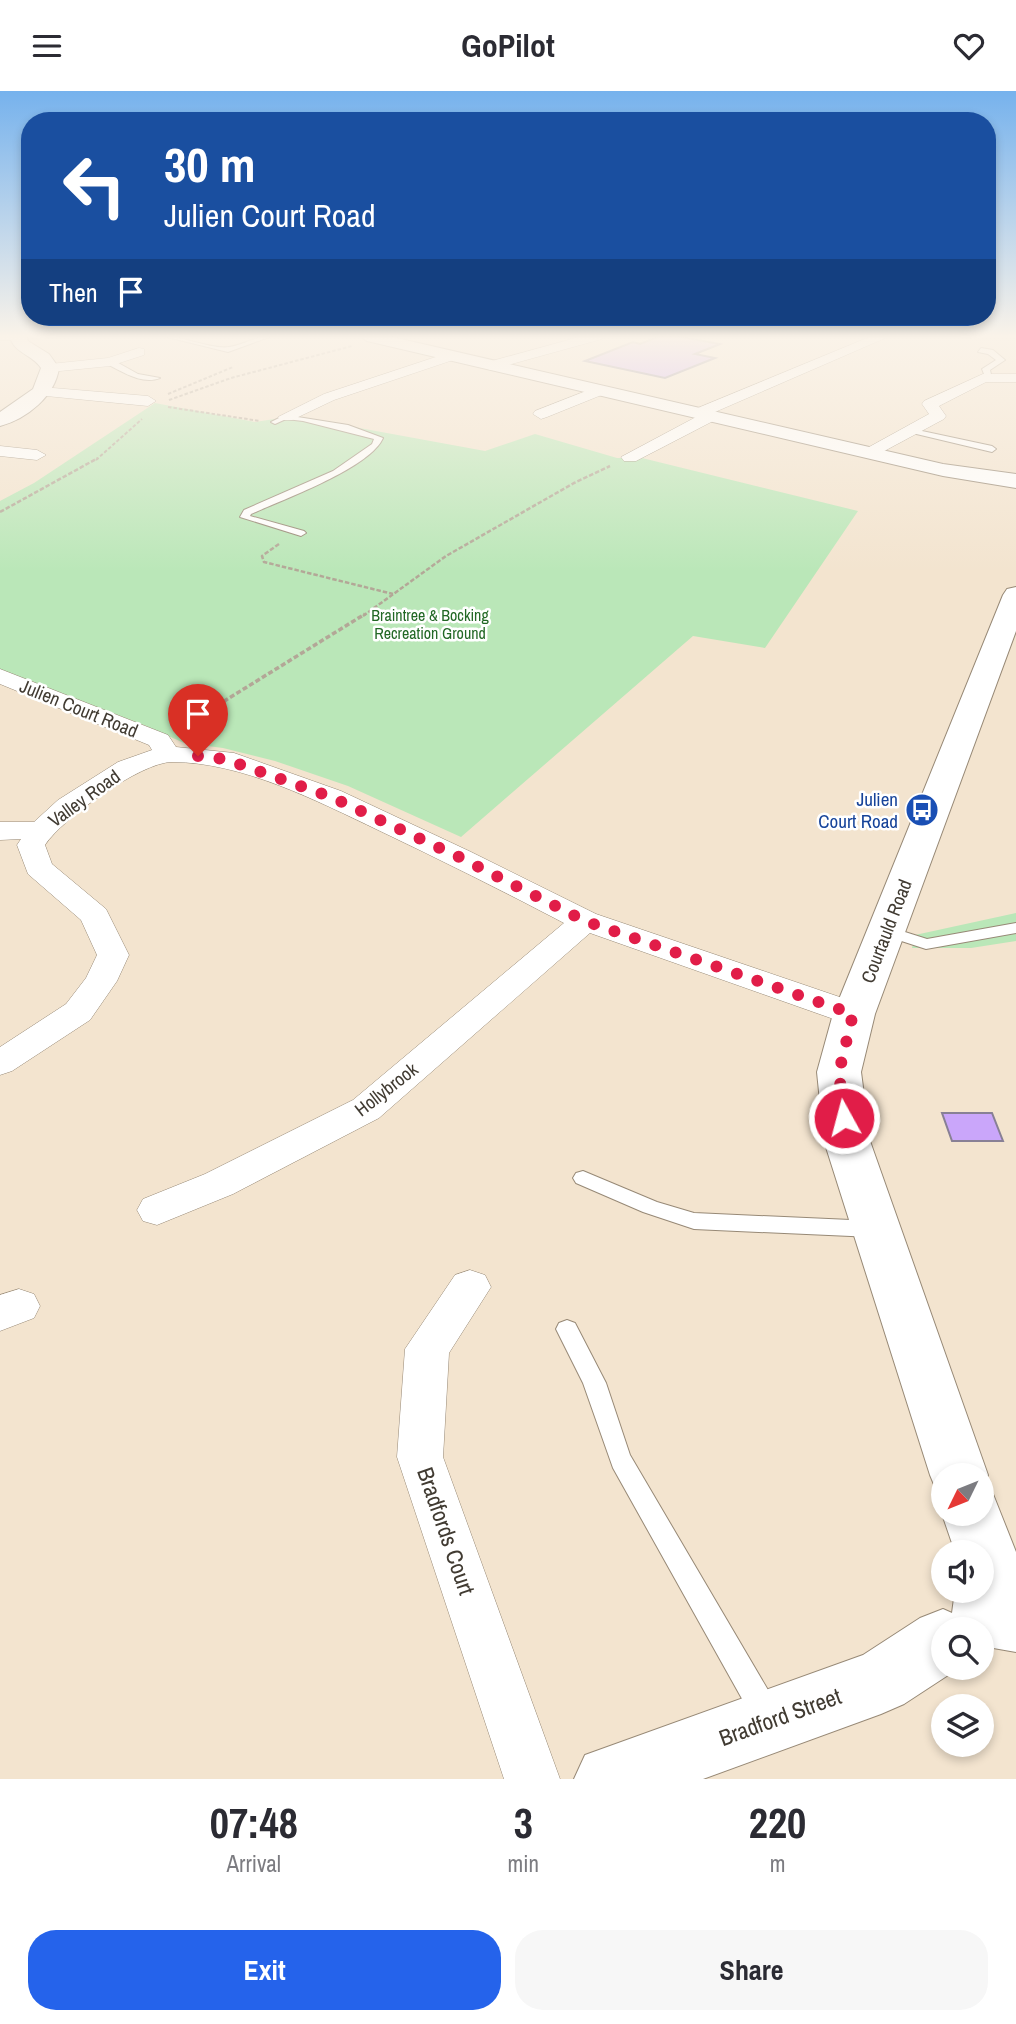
<!DOCTYPE html>
<style>
:root{--surface:#fff;--page:#f7f7f7;--text:#2b2b33;--muted:#7c7c81;--accent:#2563eb}
body{margin:0;font-family:"Archivo Narrow",sans-serif;background:var(--page);color:var(--text);height:100vh;display:flex;flex-direction:column;font-size:26px;white-space:nowrap}
*{box-sizing:border-box;margin:0}
p{font-size:23px;color:var(--muted)}
.icon{flex:none;width:38px;height:38px;fill:none;stroke:currentColor;stroke-width:2;stroke-linecap:round;stroke-linejoin:round}
.map{position:relative;height:1688px;overflow:hidden}
.details{display:flex;flex-direction:column;background:var(--surface);flex:1}
.details>*{flex:none}
.banner{position:absolute;left:21px;top:21px;width:975px;height:214px;border-radius:28px;box-shadow:0 4px 10px #0003;background:#1a4fa0;color:#fff;overflow:hidden}
.needle{width:46px;rotate:227deg}
.buttons{position:absolute;left:931px;top:1372px;display:grid;gap:14px}
.buttons a{display:grid;place-items:center;width:63px;height:63px;border-radius:50%;background:var(--surface);box-shadow:0 4px 10px #0003;font-size:35px}
.pin{position:absolute;display:grid;place-items:center;width:60px;height:60px;color:#fff;margin:-72px -30px;border-radius:50% 50% 50% 0;rotate:-45deg;box-shadow:0 0 7px #0007}
.pin .icon{rotate:45deg}
.me{position:absolute;width:77px;margin:-38px;rotate:353deg;stroke-linejoin:round;filter:drop-shadow(0 0 5px #0008)}
.turn{display:flex;align-items:center;gap:24px;height:147px;padding:0 28px;font-size:32px}
.turn .icon{width:91px;height:91px;stroke-width:2.5}
.turn b{display:block;font-size:49px;line-height:60px}
.then{display:flex;align-items:center;height:66px;padding:0 28px;background:#0003;gap:14px;font-size:26px}
.eta{display:flex;justify-content:space-evenly;align-items:center;height:119px;text-align:center}
.eta b{font-size:42px;font-weight:700;line-height:49px}
.action{display:flex;gap:14px;margin-top:auto;padding:14px 28px}
.action a{flex:1;height:80px;border-radius:28px;background:var(--accent);color:#fff;font-size:28px;font-weight:700;line-height:80px;text-align:center}
.action a+a{background:var(--page);color:var(--text)}
header{display:flex;justify-content:space-between;align-items:center;height:91px;padding:0 28px;background:var(--surface);font-size:32px;font-weight:700}
.map>svg:first-child{display:block}
.green{fill:#bae7b8}
.building{fill:#caa6fa;stroke:#888095;stroke-width:2}
.lines{fill:none;stroke-linecap:round;stroke-linejoin:round}
.lane-casing{stroke:#978976;stroke-width:2}
.street-casing{stroke:#978976;stroke-width:1}
.secondary-casing{stroke:#978976;stroke-width:2}
.path-far2{stroke:#b3a797;stroke-width:2;stroke-dasharray:3.5 2;stroke-linecap:butt}
.path-far1{stroke:#b3a797;stroke-width:2.5;stroke-dasharray:4.5 2;stroke-linecap:butt}
.path{stroke:#b3a797;stroke-width:3.5;stroke-dasharray:5 2.5;stroke-linecap:butt}
.lane{fill:#fff;fill-rule:evenodd}
.street{fill:#fff;fill-rule:evenodd}
.secondary{fill:#fff;fill-rule:evenodd}
.route{stroke:#e11d48;stroke-width:12;stroke-dasharray:0 21.6}
.labels{text-anchor:middle;stroke-width:5;stroke-linejoin:round;paint-order:stroke}
.far-park-label{font-size:16px;fill:#226825;stroke:#fff}
.street-label{font-size:19px;fill:#413b32;stroke:#fff}
.transit-label{font-size:19px;fill:#164399;stroke:#fff;text-anchor:end}
.near-street-label{font-size:23px;fill:#413b32;stroke:#fff}
</style>
<header><svg class="icon" aria-label="menu" viewBox="0 0 24 24"><path d="M4 6h16M4 12h16M4 18h16"/></svg>GoPilot<svg class="icon" aria-label="heart" viewBox="0 0 24 24"><path d="M12 20l-8-8c-3-5 5-10 8-4 3-6 11-1 8 4z"/></svg></header>
<div class="map">
<svg width="1016" height="1688" viewBox="0 0 1016 1688">
<rect width="100%" height="100%" fill="#f3e4cf"/>
<path class="green" d="M155 312 255 331 294 325 485 360 535 343 617 367H642L858 420 765 557 693 545 461 746 348 695 275 670 223 657 184 652 146 635 0 579V410L34 392Z
M1016 822V850L971 857H912L915 844Z"/>
<path class="building" d="M660 245H676L720 253 695 263 715 267 665 287 585 270 633 251 640 253Z
M942 1022H992L1003 1050H952Z"/>
<g class="lines">
<defs>
<path id="lane" d="M163 245C183 245 213 259 229 256 244 254 257 244 272 245L228 261Z
M981 257 993 259 1005 269 990 279 992 288H986L982 278 996 269 988 263 978 261Z
M107 269H113L138 283 160 287C142 294 123 281 107 273Z
M285 324 348 334 383 347C370 377 282 409 251 423L250 425 304 440 306 442 301 445 240 426 244 419 333 380 372 353 374 348 303 330 286 328 275 333 271 331Z
M908 337 992 355 996 358 992 361 908 341Z
M1016 832V842L926 858 880 843 878 840 886 835 927 848Z
M583 1080 657 1111 694 1122 873 1130 880 1133 883 1138 880 1143 873 1146 694 1138 643 1121 576 1092 573 1087 576 1082Z
M567 1229 575 1232 606 1292 630 1364 775 1611 779 1621 775 1631 765 1635 755 1631 613 1377 583 1292 556 1238 559 1232Z"/>
<path id="street" d="M0 245H21L14 249H0Z
M583 245H604L602 248 490 279 483 275 485 272Z
M872 245H890L715 321 719 325 717 328 636 370H624L621 366 696 326 691 322 693 319Z
M139 257 144 258V264L110 275 50 281 43 277 50 273 108 267Z
M451 261 456 262V268L334 309 292 329H280L278 326 324 303Z
M983 283H1016V291H986L939 315 946 325 944 328 875 365 869 366 860 361 929 323 922 313 924 310Z
M599 295 607 300 604 303 547 326 541 328 533 323 535 320Z
M41 296 148 305 156 310 148 315 36 304 33 301 36 298Z
M0 355 37 359 46 364 37 369 0 365Z
M0 578 168 644 176 656 234 662 341 700 469 760 596 823 866 915 871 923 866 931 854 934 842 931 590 842 379 1027 233 1103 157 1134 143 1130 137 1119 143 1108 205 1083 353 1009 564 832C503 800 441 769 378 739 317 710 242 671 172 671 141 671 62 728 45 754L52 773 106 818 129 864 117 890 90 929 12 980 0 984V956L66 913 86 887 97 864 81 829 28 783 17 754 21 748 0 749V731H34L58 709 118 671 152 659 149 654 0 593Z
M470 1179 485 1184 491 1196 449 1262 443 1366 560 1688H504L397 1366 405 1258 455 1184Z
M19 1198 34 1203 40 1215 34 1227 0 1240V1204Z"/>
<path id="secondary" d="M10 245H26L28 250 49 263 59 277C55 305 27 328 0 335V321L33 298 41 277C32 263 13 262 10 245Z
M359 245H388L943 373 1016 383V397L943 385 367 250Z
M1016 496V540L875 923 861 981 870 1050 988 1384 982 1398V1384H943V1404L938 1403 930 1384 824 1050 817 981 833 923 1003 504 1007 498Z
M982 1399 993 1403 1016 1461V1561L982 1555V1538H943V1577H959L904 1613 881 1623 703 1688H574L585 1664 863 1564 920 1527 943 1518 952 1522 955 1500H982V1461H955L942 1423 943 1421 982 1423Z"/>
</defs>
<use href="#lane" class="lane-casing"/>
<use href="#street" class="street-casing"/>
<use href="#secondary" class="secondary-casing"/>
<path class="path-far2" d="M168 303 233 276
M169 309 231 287 352 255
M168 316 260 330
M96 369 142 328"/>
<path class="path-far1" d="M0 421 98 367
M279 453 262 465 264 471 393 503
M363 525 446 465 574 392 610 375"/>
<path class="path" d="M179 638 365 523"/>
<use href="#lane" class="lane"/>
<use href="#street" class="street"/>
<use href="#secondary" class="secondary"/>
</g>
<linearGradient id="sky" x2="0" y2="1"><stop stop-color="#76b2ed"/><stop offset="0.51" stop-color="#faf3e9"/><stop offset="1" stop-color="#faf3e9" stop-opacity="0"/></linearGradient>
<rect width="1016" height="481" fill="url(#sky)"/>
<g class="lines">
<path class="route" d="M198 665 225 668 331 706 459 766 585 830 853 923 839 981 844 1027"/>
</g>
<defs>
<symbol id="bus-disc" viewBox="-11 -11 22 22"><circle r="9.5" fill="#1a4fb4" stroke="#fff"/><path d="M-5-6H5V4H4V6H2V4H-2V6H-4V4H-5ZM-3.5-4V0h7V-4ZM-3.5 1.2v1.5H-2V1.2ZM2 1.2v1.5H3.5V1.2Z" fill="#fff"/></symbol>
</defs>
<g fill-rule="evenodd">
<use href="#bus-disc" x="903" y="700" width="38" height="38"/>
</g>
<g class="labels">
<g class="far-park-label">
<text x="430" y="530">Braintree &amp; Bocking<tspan x="430" dy="18">Recreation Ground</tspan></text>
</g>
<g class="street-label">
<text transform="translate(79 617) rotate(22)" y="7">Julien Court Road</text>
<text transform="translate(84 707) rotate(-36)" y="7">Valley Road</text>
<text transform="translate(886 840) rotate(-69)" y="7">Courtauld Road</text>
<text transform="translate(386 998) rotate(-38)" y="7">Hollybrook</text>
</g>
<g class="transit-label">
<text x="898" y="715">Julien<tspan x="898" dy="22">Court Road</tspan></text>
</g>
<g class="near-street-label">
<text transform="translate(446 1440) rotate(71)" y="8">Bradfords Court</text>
<text transform="translate(780 1626) rotate(-20)" y="8">Bradford Street</text>
</g>
</g>
</svg>
<div class="buttons">
<a><svg class="needle" viewBox="-14 -14 28 28"><path d="M0-13l5 13h-10z" fill="#e53935"/><path d="M0 13l5-13h-10z" fill="#7c7c81"/></svg></a>
<a><svg class="icon" aria-label="sound" viewBox="0 0 24 24"><path d="M4 9h4l5-4v14l-5-4H4zM17 9q2 3 0 6"/></svg></a>
<a><svg class="icon" aria-label="search" viewBox="0 0 24 24"><circle cx="10" cy="10" r="6"/><path d="M15 15l6 6"/></svg></a>
<a><svg class="icon" aria-label="layers" viewBox="0 0 24 24"><path d="M12 4l9 5-9 5-9-5zM3 14l9 5 9-5"/></svg></a>
</div>
<div class="pin" style="left:198px;top:665px;background:#d93025"><svg class="icon" aria-label="arrive" viewBox="0 0 24 24"><path d="M6 21V4h12l-3 4 3 4H6"/></svg></div>
<svg class="me" style="left:844px;top:1027px" viewBox="-20 -20 40 40"><circle r="17" fill="#e11d48" stroke="#fff" stroke-width="3"/><path d="M0-11L8 9 0 5-8 9z" fill="#fff"/></svg>
<div class="banner">
<div class="turn"><svg class="icon" aria-label="left" viewBox="0 0 24 24"><path d="M17 20v-9H6M10 6l-5 5 5 5"/></svg><div><b>30 m</b>Julien Court Road</div></div>
<div class="then">Then<svg class="icon" aria-label="arrive" viewBox="0 0 24 24"><path d="M6 21V4h12l-3 4 3 4H6"/></svg></div>
</div>
</div>
<section class="details">
<div class="eta">
<div><b>07:48</b><p>Arrival</p></div>
<div><b>3</b><p>min</p></div>
<div><b>220</b><p>m</p></div>
</div>
<div class="action"><a>Exit</a><a>Share</a></div>
</section>
